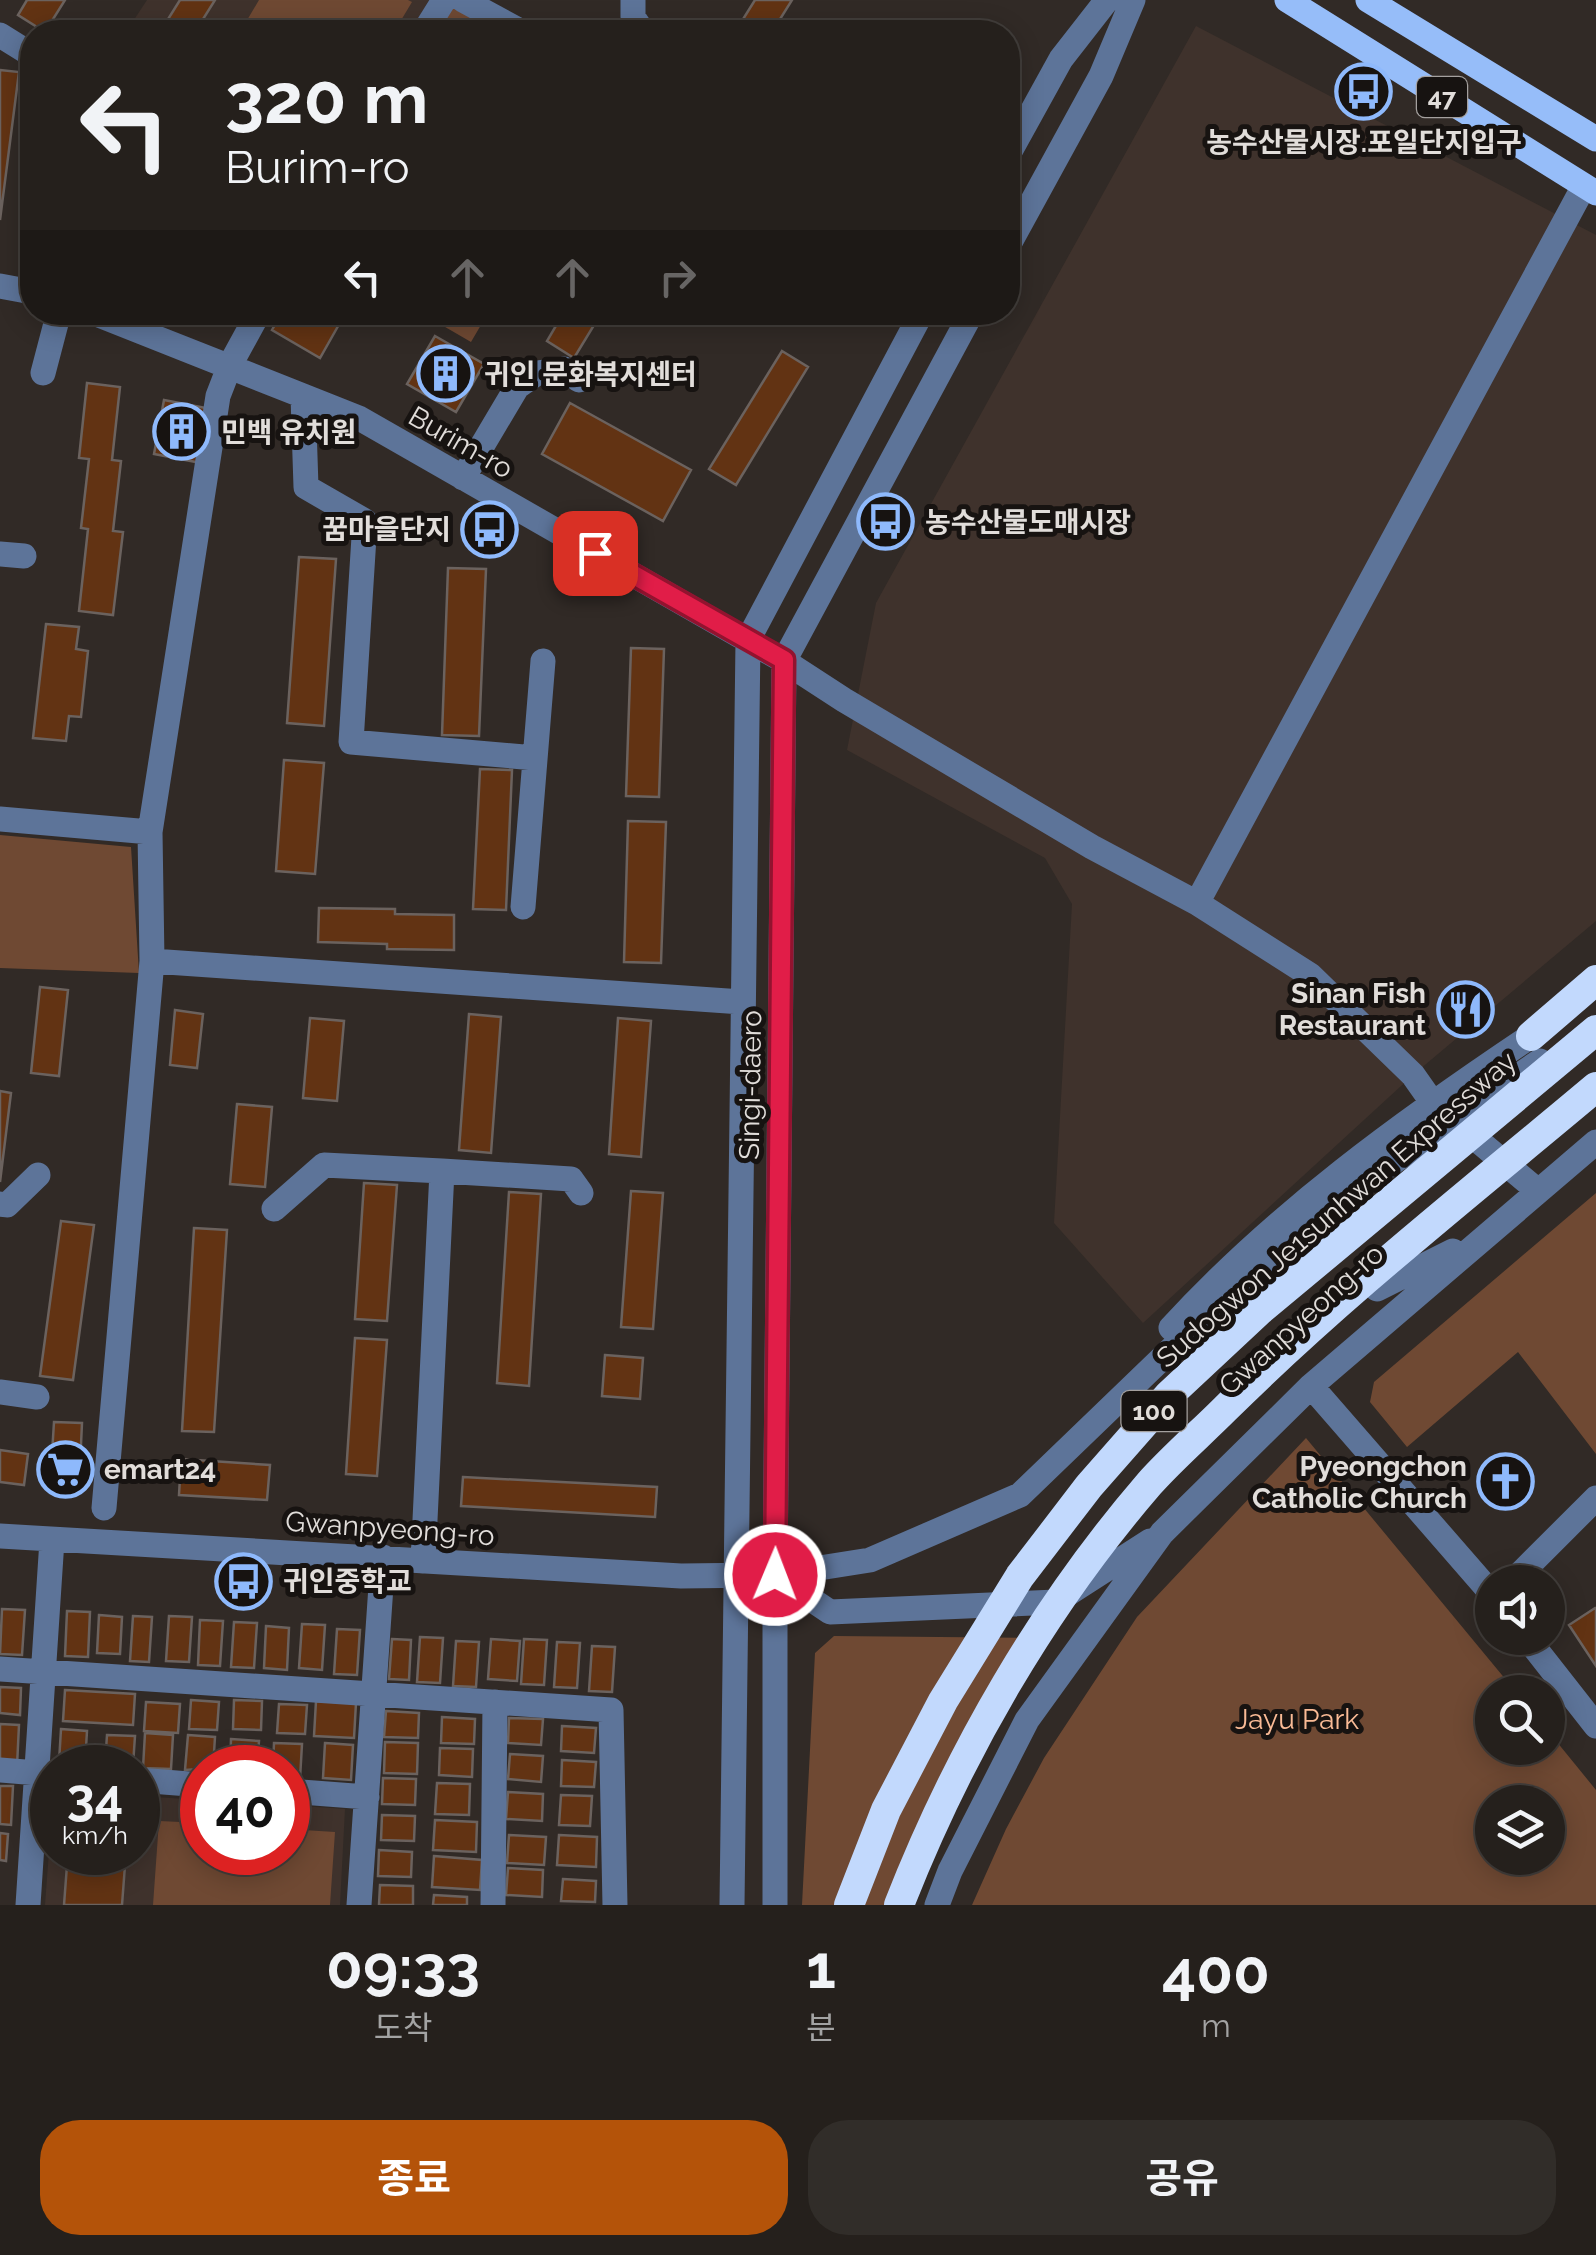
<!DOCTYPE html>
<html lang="ko">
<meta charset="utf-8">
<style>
:root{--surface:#25201c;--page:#312d29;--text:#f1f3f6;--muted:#a3a3a3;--line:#423e3b;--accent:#b45309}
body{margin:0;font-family:Raleway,"Noto Sans KR",sans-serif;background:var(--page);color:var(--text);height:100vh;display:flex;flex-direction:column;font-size:38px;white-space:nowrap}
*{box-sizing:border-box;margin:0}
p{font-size:32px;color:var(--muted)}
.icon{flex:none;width:55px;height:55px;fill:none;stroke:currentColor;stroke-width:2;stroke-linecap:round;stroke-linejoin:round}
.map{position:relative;height:1905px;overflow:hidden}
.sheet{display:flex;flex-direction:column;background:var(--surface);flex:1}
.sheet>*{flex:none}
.hud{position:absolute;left:20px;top:20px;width:1000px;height:305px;border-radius:40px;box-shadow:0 5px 25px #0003,0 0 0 2px var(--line);background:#25201c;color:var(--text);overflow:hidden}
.buttons{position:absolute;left:1475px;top:1565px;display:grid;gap:20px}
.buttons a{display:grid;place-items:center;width:90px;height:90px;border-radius:50%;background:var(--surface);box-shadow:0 5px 25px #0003,0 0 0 2px var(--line);font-size:50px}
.speed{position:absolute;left:30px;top:1745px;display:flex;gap:20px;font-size:50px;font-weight:700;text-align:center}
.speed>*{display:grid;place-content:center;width:130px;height:130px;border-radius:50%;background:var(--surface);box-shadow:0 5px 25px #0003,0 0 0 2px var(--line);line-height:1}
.speed small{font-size:25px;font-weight:400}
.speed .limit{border:15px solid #d22;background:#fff;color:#111}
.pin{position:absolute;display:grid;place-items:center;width:85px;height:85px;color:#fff;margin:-42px;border-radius:20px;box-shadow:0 5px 15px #0006}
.me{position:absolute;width:110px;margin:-55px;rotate:1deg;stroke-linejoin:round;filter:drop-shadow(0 0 8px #0008)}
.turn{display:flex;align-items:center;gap:35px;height:210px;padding:0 40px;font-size:45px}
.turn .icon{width:130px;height:130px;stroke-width:2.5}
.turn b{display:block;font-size:70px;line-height:85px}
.lanes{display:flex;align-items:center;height:95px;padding:0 40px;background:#0003;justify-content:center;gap:50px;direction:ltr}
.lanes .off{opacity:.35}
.eta{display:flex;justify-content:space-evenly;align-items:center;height:170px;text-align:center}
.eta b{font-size:60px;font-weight:700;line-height:70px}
.cta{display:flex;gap:20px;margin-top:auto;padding:20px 40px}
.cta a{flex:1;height:115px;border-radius:40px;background:var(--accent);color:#fff;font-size:40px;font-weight:700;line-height:115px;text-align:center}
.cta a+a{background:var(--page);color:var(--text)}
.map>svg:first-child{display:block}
.built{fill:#3f322c}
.green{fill:#6f4933;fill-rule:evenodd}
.building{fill:#623313;stroke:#6b625e;stroke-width:2.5}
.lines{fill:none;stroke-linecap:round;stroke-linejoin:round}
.minor{stroke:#5d7499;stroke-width:25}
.major{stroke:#96bdf9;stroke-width:25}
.highway{stroke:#c2d9fd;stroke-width:30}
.highway-bridge{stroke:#c2d9fd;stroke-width:30}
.route-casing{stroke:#92132f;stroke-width:25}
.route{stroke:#e11d48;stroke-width:18}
.labels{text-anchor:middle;stroke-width:10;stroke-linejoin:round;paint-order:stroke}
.shield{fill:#171311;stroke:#a4a09e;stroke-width:2.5}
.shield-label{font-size:25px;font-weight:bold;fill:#e1ddda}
.poi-label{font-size:28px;font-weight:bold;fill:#e1ddda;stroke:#171311;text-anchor:start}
.street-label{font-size:28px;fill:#e1ddda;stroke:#171311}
.park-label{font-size:28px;fill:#fabb96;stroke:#171311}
</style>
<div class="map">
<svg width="1596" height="1905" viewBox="0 0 1596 1905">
<rect width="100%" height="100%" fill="#312a26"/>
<path class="built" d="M147 0H429L411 32H126Z
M1196 26 1596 235V921L1413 1075 1143 1323 1054 1223 1072 904 1045 858 847 750 876 603Z
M138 1796 202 1800V1852H288V1805L345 1809 340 1905H45L52 1811V1852H138Z"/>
<path class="green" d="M259 0H408L412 2 394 32H240Z
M449 3 500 32H431Z
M421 313H488L471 342Z
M0 835 131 847 139 973 0 968Z
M1596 1193V1454L1518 1352 1407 1447 1370 1402 1374 1382Z
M1306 1438 1516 1692H1492V1748H1548V1731L1596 1790V1905H972L1006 1829 1044 1758 1137 1617ZM1548 1802V1858H1492V1802Z
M834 1636 1034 1638 893 1905H802L815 1653Z
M159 1821 202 1823V1852H288V1829L335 1832 330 1905H153Z"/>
<path class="building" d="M27 0H65L45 32 18 15Z
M180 0H215L195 32H160Z
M755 0H792L772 32H735Z
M0 70 19 72 0 220Z
M282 312H346L320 358 272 330Z
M564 312H602L574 358 547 341Z
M435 336 484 364 456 412 407 384Z
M782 351 808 367 736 485 709 469Z
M87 383 120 387 112 460 121 461 113 531 123 532 113 615 79 611 88 529 81 528 89 459 79 458Z
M164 400 211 409 201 463 154 454Z
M570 403 691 470 663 521 542 454Z
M299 557 336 559 324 726 287 723Z
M448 568 486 569 479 736 442 735Z
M46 624 79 627 76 649 88 651 81 717 69 716 66 741 33 738Z
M631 648 664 649 659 797 626 796Z
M284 760 324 763 315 874 276 871Z
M480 769 512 770 506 910 473 909Z
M628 821 666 822 661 963 624 962Z
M319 908 395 909V914L454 915V950L387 949V944L318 942Z
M40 987 68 990 59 1076 31 1073Z
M175 1010 203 1014 197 1068 170 1065Z
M469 1014 501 1017 491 1153 459 1150Z
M310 1018 344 1021 337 1101 303 1098Z
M618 1018 651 1021 641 1157 609 1154Z
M0 1091 11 1093 0 1182Z
M237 1104 272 1107 265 1187 230 1184Z
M364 1183 397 1185 387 1321 355 1319Z
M631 1191 663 1193 653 1329 621 1327Z
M509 1192 541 1194 529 1386 497 1383Z
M61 1221 94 1225 73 1380 40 1376Z
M194 1228 227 1230 214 1432 182 1431Z
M355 1338 387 1340 377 1476 346 1474Z
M605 1355 643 1358 640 1399 602 1396Z
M54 1422 82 1423 79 1487 50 1486Z
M0 1450 28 1454 24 1485 0 1482Z
M181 1459 270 1465 267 1500 179 1495Z
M463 1477 657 1487 655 1517 461 1506Z
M1595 1608 1596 1609V1666L1569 1625Z
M2 1609 25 1610 22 1655 0 1654Z
M67 1611 90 1612 88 1657 65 1656Z
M99 1615 122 1617 120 1654 97 1653Z
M133 1616 152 1617 149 1662 130 1661Z
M169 1616 192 1617 189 1662 166 1661Z
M200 1620 223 1621 220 1666 198 1665Z
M234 1622 257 1623 254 1668 231 1667Z
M302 1624 325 1625 322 1670 299 1668Z
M266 1626 289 1628 287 1670 264 1668Z
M337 1629 360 1630 357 1675 334 1674Z
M420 1637 443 1638 440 1683 417 1682Z
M392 1639 411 1640 409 1680 389 1679Z
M491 1639 520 1641 517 1681 488 1679Z
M524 1639 547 1640 544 1685 521 1684Z
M456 1641 479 1642 476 1687 453 1686Z
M557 1642 580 1643 577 1688 554 1687Z
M592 1646 615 1647 612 1692 589 1691Z
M0 1687 21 1688 20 1715 0 1713Z
M65 1690 135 1694 133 1725 63 1721Z
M191 1700 219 1702 217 1730 189 1729Z
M234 1700 262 1701 261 1730 233 1729Z
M316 1701 356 1703 354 1738 314 1736Z
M146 1702 180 1704 178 1733 144 1731Z
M279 1704 307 1705 305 1734 277 1733Z
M386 1711 419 1713 418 1738 384 1737Z
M442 1717 475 1719 474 1744 441 1743Z
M509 1718 543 1719 541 1745 508 1743Z
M0 1724 19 1725 17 1766H0Z
M562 1726 596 1728 594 1753 561 1751Z
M61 1729 87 1731 85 1764 59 1762Z
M145 1733 173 1735 171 1769 143 1768Z
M107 1735 135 1736 133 1765 105 1764Z
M188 1735 215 1737 213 1768 185 1770Z
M231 1739 259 1741 257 1768H230Z
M385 1742 418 1743 417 1774 384 1773Z
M274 1743 302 1744 300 1779 288 1778V1768H273Z
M325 1743 353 1745 351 1780 323 1778Z
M440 1748 473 1749 472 1777 439 1775Z
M510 1754 543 1756 541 1782 508 1779Z
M562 1760 596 1762 594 1787 561 1786Z
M383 1778 416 1779 415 1805 382 1804Z
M437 1783 470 1784 469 1815 435 1814Z
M0 1786H13L11 1825 0 1824Z
M508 1792 543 1794 542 1821 506 1819Z
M561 1795 592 1796 590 1826 559 1825Z
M382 1815 415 1816 414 1841 381 1840Z
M435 1820 477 1822 476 1852 433 1850Z
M0 1833 8 1834 6 1861 0 1860Z
M509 1835 546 1837 544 1865 507 1863Z
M559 1835 597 1837 596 1867 557 1865Z
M379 1850 412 1852 411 1877 378 1876Z
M68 1852H126L122 1905H64Z
M434 1856 482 1860 480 1890 432 1887Z
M508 1868 543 1870 542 1897 506 1895Z
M563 1879 596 1881 595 1902 561 1901Z
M380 1885 413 1886V1905H379Z
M434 1895 467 1897V1905H433Z"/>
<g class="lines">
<path class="minor" d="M463 0 522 32
M633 0V17L643 32
M424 32 444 0
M0 35 32 55
M1008 155 1061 59 1107 0
M1008 246 1101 76 1133 0
M0 286 32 292
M91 312 359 418 784 661 844 700 1092 847 1197 903 1310 975 1413 1075 1432 1102 1538 1191
M43 373 59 312
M303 396 306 487 365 521 351 742 535 758
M463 478 517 387 537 373 564 369 579 380
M0 554 24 556
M0 819 150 832
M1197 903 1584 186
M523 907 543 661
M152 961 742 1002
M442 1171 571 1179 581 1193
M0 1204 7 1205 38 1175
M274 1209 324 1165 442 1171 423 1561
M1377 1289 1453 1251
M1171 1328C1275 1214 1404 1121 1531 1036
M1311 1386 1492 1594
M0 1392 37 1397
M104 1508 152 961 150 832 218 396 230 365 259 312
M0 1536 681 1576 775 1575 870 1560 1020 1495 1240 1283 1347 1194 1540 1061
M775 1575 830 1612 1056 1602 1068 1589
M1512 1582 1596 1498
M1066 1595 1150 1541
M1527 1638 1596 1726
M0 1669 611 1710 615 1905
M0 1770 50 1774
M138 1780 202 1785
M288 1791 367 1797
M28 1905 52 1540
M359 1905 383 1557
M493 1905 495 1702
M732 1905 748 640 922 312
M775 1905V1575L784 661 972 312
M937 1905 950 1871 1027 1720 1162 1533 1311 1386 1596 1142"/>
<path class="major" d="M1287 0 1596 193
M1368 0 1596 139"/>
<path class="highway" d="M1531 1036 1596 980"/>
<path class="highway-bridge" d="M849 1905 886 1810 943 1701 1020 1576 1089 1486 1169 1395 1259 1311 1596 1030
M899 1905C958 1754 1043 1607 1149 1484 1172 1458 1200 1434 1225 1409 1341 1294 1471 1192 1596 1087"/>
</g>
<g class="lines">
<defs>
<path id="route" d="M595 553 784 660 775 1575"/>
</defs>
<use href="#route" class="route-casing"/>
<use href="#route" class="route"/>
</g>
<defs>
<symbol id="bus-ring" viewBox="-11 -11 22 22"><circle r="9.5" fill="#171311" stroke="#8eb9fc" stroke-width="1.5"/><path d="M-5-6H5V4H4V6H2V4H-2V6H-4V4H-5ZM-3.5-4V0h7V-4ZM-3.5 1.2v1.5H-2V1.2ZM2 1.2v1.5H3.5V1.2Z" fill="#8eb9fc"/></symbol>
<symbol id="building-ring" viewBox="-11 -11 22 22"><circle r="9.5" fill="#171311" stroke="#8eb9fc" stroke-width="1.5"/><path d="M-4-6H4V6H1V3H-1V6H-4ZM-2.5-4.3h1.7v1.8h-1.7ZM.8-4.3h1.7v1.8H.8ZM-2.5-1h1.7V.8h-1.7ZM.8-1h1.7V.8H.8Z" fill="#8eb9fc"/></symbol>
<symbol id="restaurant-ring" viewBox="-11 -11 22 22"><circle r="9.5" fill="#171311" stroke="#8eb9fc" stroke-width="1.5"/><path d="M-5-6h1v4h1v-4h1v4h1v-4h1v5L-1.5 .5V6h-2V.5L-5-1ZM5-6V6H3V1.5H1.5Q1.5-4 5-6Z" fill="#8eb9fc"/></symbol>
<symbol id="supermarket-ring" viewBox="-11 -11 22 22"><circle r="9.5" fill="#171311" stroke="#8eb9fc" stroke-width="1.5"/><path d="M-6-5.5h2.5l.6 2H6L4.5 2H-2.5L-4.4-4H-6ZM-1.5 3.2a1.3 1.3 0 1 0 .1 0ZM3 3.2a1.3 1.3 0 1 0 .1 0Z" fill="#8eb9fc"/></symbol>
<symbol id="church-ring" viewBox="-11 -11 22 22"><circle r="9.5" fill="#171311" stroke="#8eb9fc" stroke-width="1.5"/><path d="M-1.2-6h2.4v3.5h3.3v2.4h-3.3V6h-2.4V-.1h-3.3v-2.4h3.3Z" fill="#8eb9fc"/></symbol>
</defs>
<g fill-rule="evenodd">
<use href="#bus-ring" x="1332" y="60" width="63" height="63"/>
<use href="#building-ring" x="414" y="342" width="63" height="63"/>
<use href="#building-ring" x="150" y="400" width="63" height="63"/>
<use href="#bus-ring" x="854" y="490" width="63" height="63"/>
<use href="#bus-ring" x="458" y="498" width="63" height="63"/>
<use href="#restaurant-ring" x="1434" y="978" width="63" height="63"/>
<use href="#supermarket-ring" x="34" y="1438" width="63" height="63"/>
<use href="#church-ring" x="1474" y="1450" width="63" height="63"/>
<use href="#bus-ring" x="212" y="1550" width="63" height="63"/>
</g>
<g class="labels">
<g class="shield">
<rect x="1417" y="77" width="50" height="40" rx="8"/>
<rect x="1121.5" y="1391" width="65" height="40" rx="8"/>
</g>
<g class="shield-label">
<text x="1442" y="106">47</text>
<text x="1154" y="1420">100</text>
</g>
<g class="poi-label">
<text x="1364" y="152" text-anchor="middle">농수산물시장.포일단지입구</text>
<text x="484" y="384">귀인 문화복지센터</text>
<text x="221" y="442">민백 유치원</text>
<text x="925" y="532">농수산물도매시장</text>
<text x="451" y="539" text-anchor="end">꿈마을단지</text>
<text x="1426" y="1003" text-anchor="end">Sinan Fish<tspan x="1426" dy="32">Restaurant</tspan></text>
<text x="1467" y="1476" text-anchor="end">Pyeongchon<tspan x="1467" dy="32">Catholic Church</tspan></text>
<text x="104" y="1479">emart24</text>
<text x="283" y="1591">귀인중학교</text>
</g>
<g class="street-label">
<text transform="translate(461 442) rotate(30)" y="10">Burim-ro</text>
<text transform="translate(750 1085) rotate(-89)" y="10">Singi-daero</text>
<text transform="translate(1336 1209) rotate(-41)" y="10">Sudogwon Je1sunhwan Expressway</text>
<text transform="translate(1301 1319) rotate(-42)" y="10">Gwanpyeong-ro</text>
<text transform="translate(390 1528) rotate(4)" y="10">Gwanpyeong-ro</text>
</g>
<g class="park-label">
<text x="1297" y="1729">Jayu Park</text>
</g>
</g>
</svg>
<div class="buttons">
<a><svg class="icon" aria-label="sound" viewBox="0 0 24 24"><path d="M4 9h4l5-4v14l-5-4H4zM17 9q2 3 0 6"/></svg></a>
<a><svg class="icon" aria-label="search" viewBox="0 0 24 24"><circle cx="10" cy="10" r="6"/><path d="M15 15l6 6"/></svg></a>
<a><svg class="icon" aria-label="layers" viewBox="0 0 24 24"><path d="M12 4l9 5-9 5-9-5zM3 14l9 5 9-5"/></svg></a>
</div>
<div class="speed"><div>34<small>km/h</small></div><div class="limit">40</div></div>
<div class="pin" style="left:595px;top:553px;background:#d93025"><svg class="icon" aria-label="arrive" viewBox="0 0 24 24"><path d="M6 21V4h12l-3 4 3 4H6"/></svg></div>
<svg class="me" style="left:775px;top:1575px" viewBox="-20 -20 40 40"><circle r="17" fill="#e11d48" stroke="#fff" stroke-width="3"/><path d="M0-11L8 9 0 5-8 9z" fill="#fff"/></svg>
<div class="hud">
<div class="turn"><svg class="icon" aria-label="left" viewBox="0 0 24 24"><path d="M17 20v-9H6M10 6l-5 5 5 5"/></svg><div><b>320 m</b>Burim-ro</div></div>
<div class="lanes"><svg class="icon" aria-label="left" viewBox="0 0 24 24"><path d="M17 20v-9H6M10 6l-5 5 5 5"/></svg><svg class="icon off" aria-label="ahead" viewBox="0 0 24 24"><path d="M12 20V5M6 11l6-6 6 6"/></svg><svg class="icon off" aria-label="ahead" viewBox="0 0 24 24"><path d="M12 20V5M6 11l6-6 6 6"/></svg><svg class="icon off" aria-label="right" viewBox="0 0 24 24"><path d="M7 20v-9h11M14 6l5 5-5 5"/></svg></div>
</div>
</div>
<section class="sheet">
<div class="eta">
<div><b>09:33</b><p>도착</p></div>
<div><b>1</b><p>분</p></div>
<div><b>400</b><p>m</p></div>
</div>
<div class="cta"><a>종료</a><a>공유</a></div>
</section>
